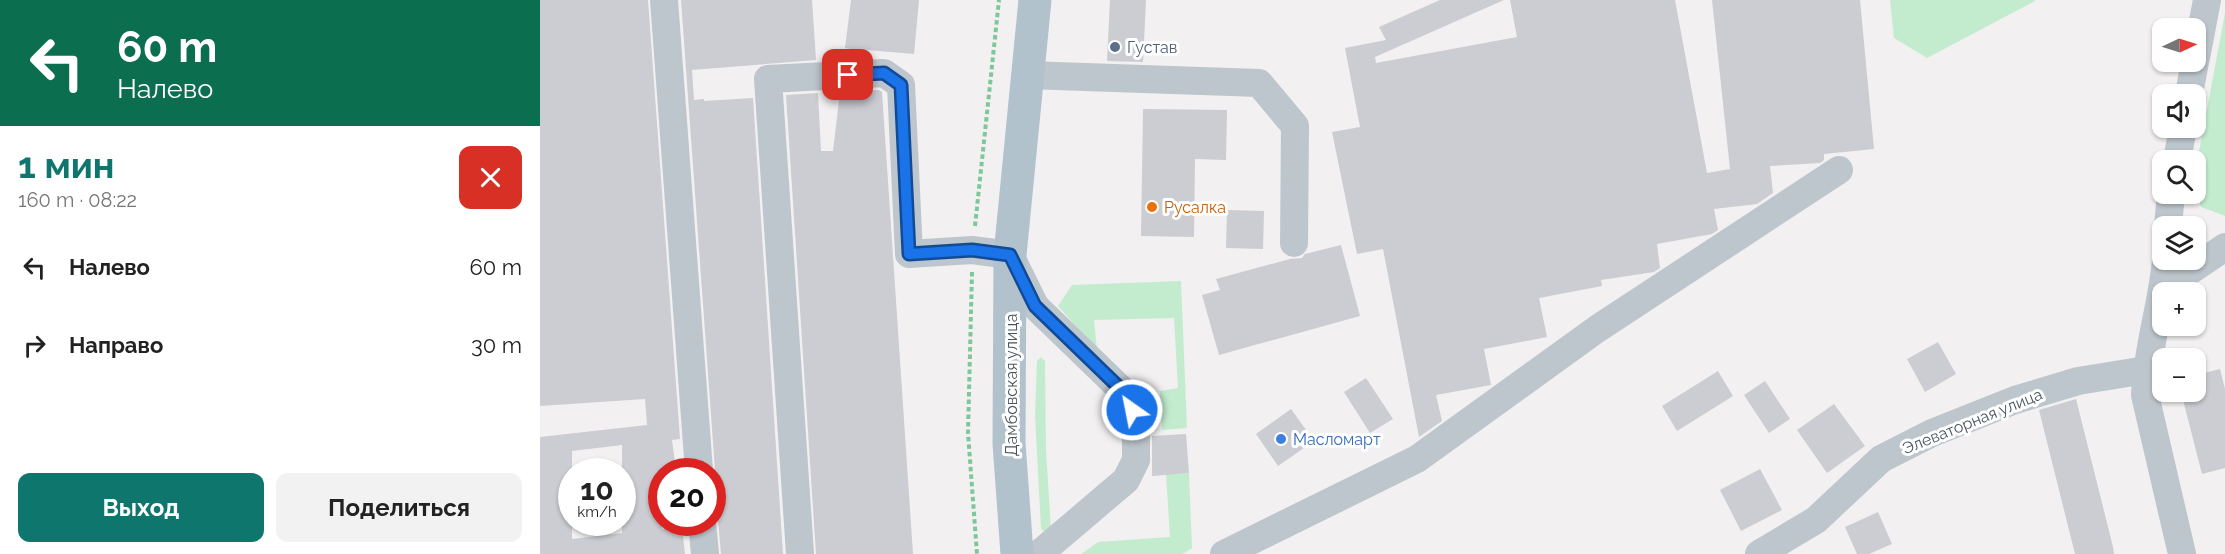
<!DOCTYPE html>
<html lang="ru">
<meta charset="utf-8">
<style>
:root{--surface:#fff;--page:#f2f2f2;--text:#222;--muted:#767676;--accent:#0f766e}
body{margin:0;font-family:Raleway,sans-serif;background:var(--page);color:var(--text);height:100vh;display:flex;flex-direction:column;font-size:22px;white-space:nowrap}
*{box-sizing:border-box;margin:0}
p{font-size:20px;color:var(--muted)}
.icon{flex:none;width:33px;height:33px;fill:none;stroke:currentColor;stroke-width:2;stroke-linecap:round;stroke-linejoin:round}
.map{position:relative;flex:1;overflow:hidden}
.side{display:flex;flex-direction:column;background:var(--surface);width:540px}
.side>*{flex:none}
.banner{background:#0b6e4f;color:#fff;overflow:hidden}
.needle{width:39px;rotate:86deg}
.fabs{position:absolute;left:1612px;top:18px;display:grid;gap:12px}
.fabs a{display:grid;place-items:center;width:54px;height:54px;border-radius:12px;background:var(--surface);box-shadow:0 2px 4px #0004;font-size:30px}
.speed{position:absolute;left:18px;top:458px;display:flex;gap:12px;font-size:30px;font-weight:700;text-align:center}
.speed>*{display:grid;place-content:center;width:78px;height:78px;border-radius:50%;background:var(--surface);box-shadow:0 2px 4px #0004;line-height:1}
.speed small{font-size:15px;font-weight:400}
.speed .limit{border:9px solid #d22;background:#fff;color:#111}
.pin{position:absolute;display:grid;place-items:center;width:51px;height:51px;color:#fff;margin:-26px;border-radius:12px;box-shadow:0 3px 9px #0006}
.me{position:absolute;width:66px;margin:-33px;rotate:327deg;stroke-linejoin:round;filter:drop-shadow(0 0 4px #0008)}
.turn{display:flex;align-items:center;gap:21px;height:126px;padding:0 18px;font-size:27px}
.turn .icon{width:78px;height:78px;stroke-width:2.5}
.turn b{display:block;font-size:42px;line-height:51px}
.round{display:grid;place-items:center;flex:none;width:63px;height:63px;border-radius:12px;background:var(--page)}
.summary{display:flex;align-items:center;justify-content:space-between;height:102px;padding:0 18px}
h1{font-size:36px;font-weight:700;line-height:45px;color:var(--accent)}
.action{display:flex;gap:12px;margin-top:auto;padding:12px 18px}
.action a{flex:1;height:69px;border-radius:12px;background:var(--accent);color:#fff;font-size:24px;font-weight:700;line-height:69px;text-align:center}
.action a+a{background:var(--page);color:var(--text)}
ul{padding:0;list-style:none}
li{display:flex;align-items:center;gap:18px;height:78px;padding:0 18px}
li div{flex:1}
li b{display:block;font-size:22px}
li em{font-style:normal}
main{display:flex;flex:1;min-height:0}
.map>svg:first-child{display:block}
.green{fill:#c3ecce}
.building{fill:#cbcdd2;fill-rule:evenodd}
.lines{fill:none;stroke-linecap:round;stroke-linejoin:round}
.path{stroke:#7dc89b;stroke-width:4;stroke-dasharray:4.5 3;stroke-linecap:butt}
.minor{stroke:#bdc6cc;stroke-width:28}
.major{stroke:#b2c2cd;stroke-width:33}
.route-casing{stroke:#114b97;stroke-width:15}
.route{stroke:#1a73e8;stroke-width:10}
.service-dot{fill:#5c6f8a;stroke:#fff;stroke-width:2}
.food-dot{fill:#e8710a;stroke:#fff;stroke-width:2}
.shop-dot{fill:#3f7fe0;stroke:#fff;stroke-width:2}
.labels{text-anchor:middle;stroke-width:6;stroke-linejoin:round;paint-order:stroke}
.service-label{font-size:16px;fill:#4e5e75;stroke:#fff;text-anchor:start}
.food-label{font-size:16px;fill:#c56008;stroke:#fff;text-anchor:start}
.street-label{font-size:16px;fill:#49555c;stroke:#fff}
.shop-label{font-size:16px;fill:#366cbe;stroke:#fff;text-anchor:start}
</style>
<main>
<section class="side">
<div class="banner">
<div class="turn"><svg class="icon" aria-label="left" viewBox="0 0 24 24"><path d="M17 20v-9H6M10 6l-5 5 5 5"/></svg><div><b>60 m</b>Налево</div></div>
</div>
<div class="summary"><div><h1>1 мин</h1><p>160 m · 08:22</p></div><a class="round" style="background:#d93025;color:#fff"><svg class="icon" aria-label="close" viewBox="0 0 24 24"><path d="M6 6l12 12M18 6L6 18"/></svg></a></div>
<ul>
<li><svg class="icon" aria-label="left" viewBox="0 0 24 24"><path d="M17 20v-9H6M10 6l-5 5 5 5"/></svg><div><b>Налево</b></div><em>60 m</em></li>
<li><svg class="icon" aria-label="right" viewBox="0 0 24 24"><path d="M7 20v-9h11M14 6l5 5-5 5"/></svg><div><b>Направо</b></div><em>30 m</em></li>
</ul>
<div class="action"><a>Выход</a><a>Поделиться</a></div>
</section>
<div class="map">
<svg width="1685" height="554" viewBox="0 0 1685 554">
<rect width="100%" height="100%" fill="#f2f0f1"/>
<path class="green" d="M1350 0H1495V1L1387 58 1354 38Z
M1685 13V216L1661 207 1656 191V168Z
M641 281 647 428 622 430 620 391 638 388 634 318 554 320 557 350 518 306 532 285Z
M501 357 505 361 506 450 511 529 506 533 501 529 495 415 497 361Z
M649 473 652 548 643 554H541L558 542 630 537 626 474Z"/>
<path class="building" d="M0 0H108L140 439 132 440 136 471H122V529L142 527 145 554H0V437L107 425 105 399 0 406ZM82 445V533L32 539V451Z
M141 0H272L276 60 152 70 154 100 164 99V101L213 98 243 554H181L178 520 172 510V480L175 470Z
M311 0H379L374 54 327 50V52L305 48Z
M570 0H606L603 62 567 61Z
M900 0H964L835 57 836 63 977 37 970 0H1135L1167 173 1190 169 1172 0H1320L1334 149 1284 154V160L1280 163 1230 166 1233 193 1217 204 1174 209 1178 230 1172 234 1117 244 1120 268 1114 272 1061 280 1062 286 999 298 1007 337 944 349 951 385 896 395 902 421 879 437 843 249 817 254 792 132 820 127 805 48 846 40 839 27Z
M339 90 342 92 373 554H276L246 95 278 93 281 151H293L300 92Z
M603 109 687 110 686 160 655 159 654 237 601 236Z
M687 210 724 211 723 249 686 248Z
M801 245 820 316 679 355 662 295 680 290 676 279 750 259 762 258 765 254Z
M1398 342 1416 374 1385 392 1367 359Z
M1680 369 1685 389V468L1662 474 1641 392H1656V375Z
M1178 371 1193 396 1137 431 1122 406Z
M826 378 853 419 830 433 804 392Z
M1225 381 1250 419 1229 433 1204 395Z
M1536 399 1573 547 1574 554H1535L1499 410Z
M1294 404 1325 446 1287 473 1257 430Z
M751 409 774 441 738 466 716 434Z
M646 434 649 473 612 476V436Z
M1220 469 1242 510 1201 531 1180 490Z
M1338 512 1352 544 1329 554H1317L1305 527Z"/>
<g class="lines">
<path class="path" d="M435 226 459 0
M432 272 428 433 437 554"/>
<path class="minor" d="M124 0 159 471
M1656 58 1667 0
M487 75 719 83 755 126 754 243
M1649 94 1655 62
M1637 160 1643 128
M1628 226 1631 194
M1626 260C1622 305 1607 349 1605 395L1642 554
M1623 289 1685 247
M162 522 165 554
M260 554 228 79 344 73 361 85 369 254 432 250 470 255 495 306 589 397 596 422V460L586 480 499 554
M684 554 877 459 1057 329 1299 170
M1219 554 1276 520 1341 459 1392 433 1475 400 1538 381 1606 370"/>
<path class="major" d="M477 554 469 443 470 255 495 0"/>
</g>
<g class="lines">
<defs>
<path id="route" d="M308 75 344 73 361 85 369 254 432 250 470 255 495 306 589 397 592 410"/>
</defs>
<use href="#route" class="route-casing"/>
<use href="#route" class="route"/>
</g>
<circle class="service-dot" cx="575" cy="47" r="6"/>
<circle class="food-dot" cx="612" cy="207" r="6"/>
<circle class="shop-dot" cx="741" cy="439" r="6"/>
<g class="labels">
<g class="service-label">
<text x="587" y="53">Густав</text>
</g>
<g class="food-label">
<text x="624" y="213">Русалка</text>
</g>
<g class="street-label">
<text transform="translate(471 385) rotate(-90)" y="6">Дамбовская улица</text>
<text transform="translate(1432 421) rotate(-22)" y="6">Элеваторная улица</text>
</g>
<g class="shop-label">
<text x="753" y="445">Масломарт</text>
</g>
</g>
</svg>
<div class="fabs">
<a><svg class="needle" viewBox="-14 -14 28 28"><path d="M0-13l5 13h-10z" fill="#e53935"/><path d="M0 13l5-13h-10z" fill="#767676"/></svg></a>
<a><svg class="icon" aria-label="sound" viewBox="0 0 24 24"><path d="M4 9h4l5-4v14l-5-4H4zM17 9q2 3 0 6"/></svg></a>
<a><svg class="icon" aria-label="search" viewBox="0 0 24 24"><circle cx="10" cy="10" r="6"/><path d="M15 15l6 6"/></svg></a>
<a><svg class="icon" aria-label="layers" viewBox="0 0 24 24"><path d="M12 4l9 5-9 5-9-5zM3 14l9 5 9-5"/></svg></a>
<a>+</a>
<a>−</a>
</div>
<div class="speed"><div>10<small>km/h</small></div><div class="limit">20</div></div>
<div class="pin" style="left:308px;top:75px;background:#d93025"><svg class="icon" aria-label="arrive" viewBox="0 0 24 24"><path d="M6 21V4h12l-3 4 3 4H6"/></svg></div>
<svg class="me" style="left:592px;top:410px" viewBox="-20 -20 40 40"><circle r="17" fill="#1a73e8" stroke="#fff" stroke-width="3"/><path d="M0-11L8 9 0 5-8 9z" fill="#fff"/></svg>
</div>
</main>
